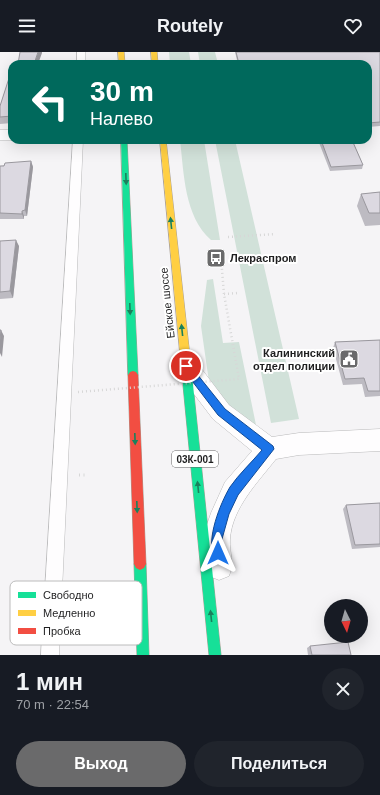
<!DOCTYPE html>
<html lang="ru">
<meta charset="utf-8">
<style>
:root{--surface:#171b24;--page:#20242c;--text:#f1f3f6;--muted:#9ea1a6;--accent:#6a6a6b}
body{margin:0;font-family:Arial,sans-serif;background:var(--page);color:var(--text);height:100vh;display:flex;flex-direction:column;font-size:15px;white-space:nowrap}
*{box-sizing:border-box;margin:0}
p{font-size:13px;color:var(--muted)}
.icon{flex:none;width:22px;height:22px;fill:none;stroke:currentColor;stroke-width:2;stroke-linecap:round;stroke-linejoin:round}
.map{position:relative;height:603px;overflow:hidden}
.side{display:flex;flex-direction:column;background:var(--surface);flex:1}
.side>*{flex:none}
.banner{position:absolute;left:8px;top:8px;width:364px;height:84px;border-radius:12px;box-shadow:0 4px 16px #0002;background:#00695c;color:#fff;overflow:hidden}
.needle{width:26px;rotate:175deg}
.tools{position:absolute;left:324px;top:547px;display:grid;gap:8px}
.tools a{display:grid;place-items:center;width:44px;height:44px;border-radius:50%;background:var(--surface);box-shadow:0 4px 16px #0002;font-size:20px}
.pin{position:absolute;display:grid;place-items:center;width:34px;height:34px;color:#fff;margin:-17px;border:2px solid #fff;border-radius:50%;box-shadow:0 1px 4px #0007}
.me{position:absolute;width:44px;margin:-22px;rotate:0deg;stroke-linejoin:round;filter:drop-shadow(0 0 3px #0008)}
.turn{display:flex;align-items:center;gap:14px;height:84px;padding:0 16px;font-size:18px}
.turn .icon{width:52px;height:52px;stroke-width:2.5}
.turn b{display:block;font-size:28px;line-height:34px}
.round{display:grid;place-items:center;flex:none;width:42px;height:42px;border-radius:21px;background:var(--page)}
.head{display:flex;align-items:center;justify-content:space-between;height:68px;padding:0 16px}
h1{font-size:24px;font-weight:600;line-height:30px}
.primary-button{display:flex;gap:8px;margin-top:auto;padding:8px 16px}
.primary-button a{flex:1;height:46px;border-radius:24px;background:var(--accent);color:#fff;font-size:16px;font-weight:600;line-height:46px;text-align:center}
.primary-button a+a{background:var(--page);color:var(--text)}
header{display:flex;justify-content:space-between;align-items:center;height:52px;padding:0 16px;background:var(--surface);font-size:18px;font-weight:600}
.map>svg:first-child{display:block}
.green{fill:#d1e1d9}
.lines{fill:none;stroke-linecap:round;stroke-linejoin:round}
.lane-casing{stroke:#b9b9ba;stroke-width:1}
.street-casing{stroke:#b9b9ba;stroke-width:1}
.fast-casing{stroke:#a99f95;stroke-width:1}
.slow-casing{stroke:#a99f95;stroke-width:1}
.jam-casing{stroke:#a99f95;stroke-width:1}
.path-far1{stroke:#d7d7d7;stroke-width:2.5;stroke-dasharray:1 3;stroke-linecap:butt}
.path{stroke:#d7d7d7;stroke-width:3;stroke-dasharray:1 3.5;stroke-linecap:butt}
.lane{fill:#fefdfe;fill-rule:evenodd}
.street{fill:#fefdfe;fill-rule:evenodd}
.fast{fill:#16e098;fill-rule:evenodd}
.slow{fill:#ffcf43;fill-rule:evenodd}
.jam{fill:#f24e42;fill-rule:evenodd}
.path-bridge{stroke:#d7d7d7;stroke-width:2.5;stroke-dasharray:1 3;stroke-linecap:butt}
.wall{fill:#bdbbc2}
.shaded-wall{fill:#9a989e}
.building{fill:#dcd9e1;stroke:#9a989e}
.oneway{fill:#1a805c}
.route{fill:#1a73e8;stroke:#114b97}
.labels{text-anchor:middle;stroke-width:4;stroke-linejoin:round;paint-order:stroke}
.shield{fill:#fff;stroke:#626263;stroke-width:1}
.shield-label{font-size:10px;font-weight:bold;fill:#1f1f20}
.poi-label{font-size:11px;font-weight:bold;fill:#1f1f20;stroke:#fff;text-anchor:start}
.street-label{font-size:11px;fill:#1f1f20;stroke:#fff}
.key{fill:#fff;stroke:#bcbcbc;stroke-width:1}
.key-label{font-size:11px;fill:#1f1f20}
</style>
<header><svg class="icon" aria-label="menu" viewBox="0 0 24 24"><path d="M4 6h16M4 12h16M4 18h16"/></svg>Routely<svg class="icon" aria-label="heart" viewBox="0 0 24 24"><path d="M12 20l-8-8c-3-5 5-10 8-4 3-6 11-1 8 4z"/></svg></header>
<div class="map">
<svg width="380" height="603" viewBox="0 0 380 603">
<rect width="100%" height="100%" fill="#f5f4f6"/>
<path class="green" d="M169 0H189L191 12H170Z
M198 0H215L218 12H200Z
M180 88H204L220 188H211C184 164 184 121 180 88Z
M215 88H235L299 367 271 371Z
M213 227 223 291 239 290 256 373 243 368 219 345 209 330 201 274 207 228Z"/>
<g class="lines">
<defs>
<path id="lane" d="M77 0H85V12H77Z
M73 88H83L59 603H41Z"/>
<path id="street" d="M0 78H12V88H0Z
M186 305 194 307 229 353 272 385 299 381 380 377V399L299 403 276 407C258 430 232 456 230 487 229 502 235 509 229 524L219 528 209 524 205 514 202 487 211 461 225 430 252 399 213 367 178 321 175 314 178 307Z"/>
<path id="fast" d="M121 88H127L138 323 136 326 133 327 130 326 128 323Z
M187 319 190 320 192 323 221 603H209L182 323 184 320Z
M140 506 144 508 146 512 149 603H137L134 512 136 508Z"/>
<path id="slow" d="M118 0H124L125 12H119Z
M151 0H157L158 12H152Z
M160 88H166L192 323 190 326 187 327 184 326 182 323Z"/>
<path id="jam" d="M133 319 136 320 138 323 146 512 144 516 140 518 136 516 134 512 128 323 130 320Z"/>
</defs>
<use href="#lane" class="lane-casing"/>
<use href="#street" class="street-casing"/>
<use href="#fast" class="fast-casing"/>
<use href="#slow" class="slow-casing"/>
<use href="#jam" class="jam-casing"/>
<path class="path-far1" d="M228 185 275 182
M216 206H221L224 242 239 327
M224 242 238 241"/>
<path class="path" d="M79 423H85"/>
<use href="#lane" class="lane"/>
<use href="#street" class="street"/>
<use href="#fast" class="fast"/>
<use href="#slow" class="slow"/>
<use href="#jam" class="jam"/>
<path class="path-bridge" d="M78 340 239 327"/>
</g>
<path class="wall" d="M235 0H380V74L368 75V12H238Z
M12 20V71L0 72V54Z
M318 88H352L363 113 362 117 330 119Z
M31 109 33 115 27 164H24V167H0V114Z
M380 140V173L365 174 357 154 361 142Z
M0 189 19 194 13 246 0 247Z
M380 288V344L365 345 362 332 343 333 333 296 335 290Z
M380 451V495L352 497 343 457 346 453Z
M310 594 351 603H308L307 596Z"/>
<path class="shaded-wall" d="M38 0H42V1L38 12H34Z
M31 109 33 115 27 164 25 158Z
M22 159 24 164V167L22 162Z
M16 188 19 194 13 246 10 239Z
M1 278 4 284 2 305 0 301V288Z"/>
<path class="building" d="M20 0H38L34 12H18Z
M236 0H380V70L368 71V12H239Z
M11 20H12V64L0 65V54Z
M321 88H352L363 113 331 115Z
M31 109 25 158 22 159V162L0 161V114H4L5 111Z
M380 140V161H369L361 142Z
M16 188 10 239 0 240V189Z
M0 278H1L0 288Z
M380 288V339H368L364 326 345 327 335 290Z
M380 451V492L355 493 346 453Z
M348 590 351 603H312L310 594Z"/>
<defs><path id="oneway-solid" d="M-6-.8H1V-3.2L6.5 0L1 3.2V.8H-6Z"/></defs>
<g class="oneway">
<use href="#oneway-solid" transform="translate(126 127) rotate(88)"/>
<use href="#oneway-solid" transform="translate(171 171) rotate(-96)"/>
<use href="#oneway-solid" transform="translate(130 257) rotate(88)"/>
<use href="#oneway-solid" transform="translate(182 278) rotate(-96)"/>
<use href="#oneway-solid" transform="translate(135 387) rotate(88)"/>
<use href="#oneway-solid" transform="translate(198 435) rotate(-96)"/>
<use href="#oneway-solid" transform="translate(137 455) rotate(88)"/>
<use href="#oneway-solid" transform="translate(211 564) rotate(-96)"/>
</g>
<path class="route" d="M186 311 189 312 225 357 273 394 274 397 238 443 229 462 222 487 223 501 222 505 218 507 214 505C206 487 220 452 230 435 239 422 252 410 262 398L218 363 183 317V312Z"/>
<defs>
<symbol id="bus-square" viewBox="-11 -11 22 22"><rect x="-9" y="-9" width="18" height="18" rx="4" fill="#6a6a6b" stroke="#fff"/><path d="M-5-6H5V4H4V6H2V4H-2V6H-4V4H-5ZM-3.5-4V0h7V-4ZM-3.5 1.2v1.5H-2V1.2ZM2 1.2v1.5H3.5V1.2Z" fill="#fff"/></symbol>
<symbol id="civic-square" viewBox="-11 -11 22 22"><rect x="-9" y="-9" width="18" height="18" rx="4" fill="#6a6a6b" stroke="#fff"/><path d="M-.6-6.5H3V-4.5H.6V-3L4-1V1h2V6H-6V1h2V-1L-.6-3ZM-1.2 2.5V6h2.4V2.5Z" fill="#fff"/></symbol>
</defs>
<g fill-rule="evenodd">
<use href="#bus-square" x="205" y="195" width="22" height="22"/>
<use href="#civic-square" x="338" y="296" width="22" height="22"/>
</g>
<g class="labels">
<rect class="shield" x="172" y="399" width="46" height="16" rx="3"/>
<g class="shield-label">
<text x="195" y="411">03К-001</text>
</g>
<g class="poi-label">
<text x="230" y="210">Лекраспром</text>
<text x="335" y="305" text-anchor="end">Калининский<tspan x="335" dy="13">отдел полиции</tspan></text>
</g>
<g class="street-label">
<text transform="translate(167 251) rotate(-96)" y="4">Ейское шоссе</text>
</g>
</g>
<rect x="10" y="529" width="132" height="64" rx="6" class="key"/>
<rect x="18" y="540" width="18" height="6" fill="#16e098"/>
<rect x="18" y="558" width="18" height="6" fill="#ffcf43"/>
<rect x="18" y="576" width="18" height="6" fill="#f24e42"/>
<g class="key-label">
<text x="43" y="547">Свободно</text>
<text x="43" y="565">Медленно</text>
<text x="43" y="583">Пробка</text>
</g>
</svg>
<div class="tools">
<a><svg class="needle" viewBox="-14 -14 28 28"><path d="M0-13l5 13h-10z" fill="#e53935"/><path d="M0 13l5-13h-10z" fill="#9ea1a6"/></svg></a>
</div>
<div class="pin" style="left:186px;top:314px;background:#d93025"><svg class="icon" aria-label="arrive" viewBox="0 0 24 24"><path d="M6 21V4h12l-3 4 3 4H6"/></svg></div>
<svg class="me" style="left:218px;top:501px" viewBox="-20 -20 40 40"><path d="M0-17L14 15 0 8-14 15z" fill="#1a73e8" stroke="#fff" stroke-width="4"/></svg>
<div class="banner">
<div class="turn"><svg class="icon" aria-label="left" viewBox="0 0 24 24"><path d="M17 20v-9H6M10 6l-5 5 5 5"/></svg><div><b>30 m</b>Налево</div></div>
</div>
</div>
<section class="side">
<div class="head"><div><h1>1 мин</h1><p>70 m · 22:54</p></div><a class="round"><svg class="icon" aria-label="close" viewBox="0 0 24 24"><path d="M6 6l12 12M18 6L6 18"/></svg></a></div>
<div class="primary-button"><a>Выход</a><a>Поделиться</a></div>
</section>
